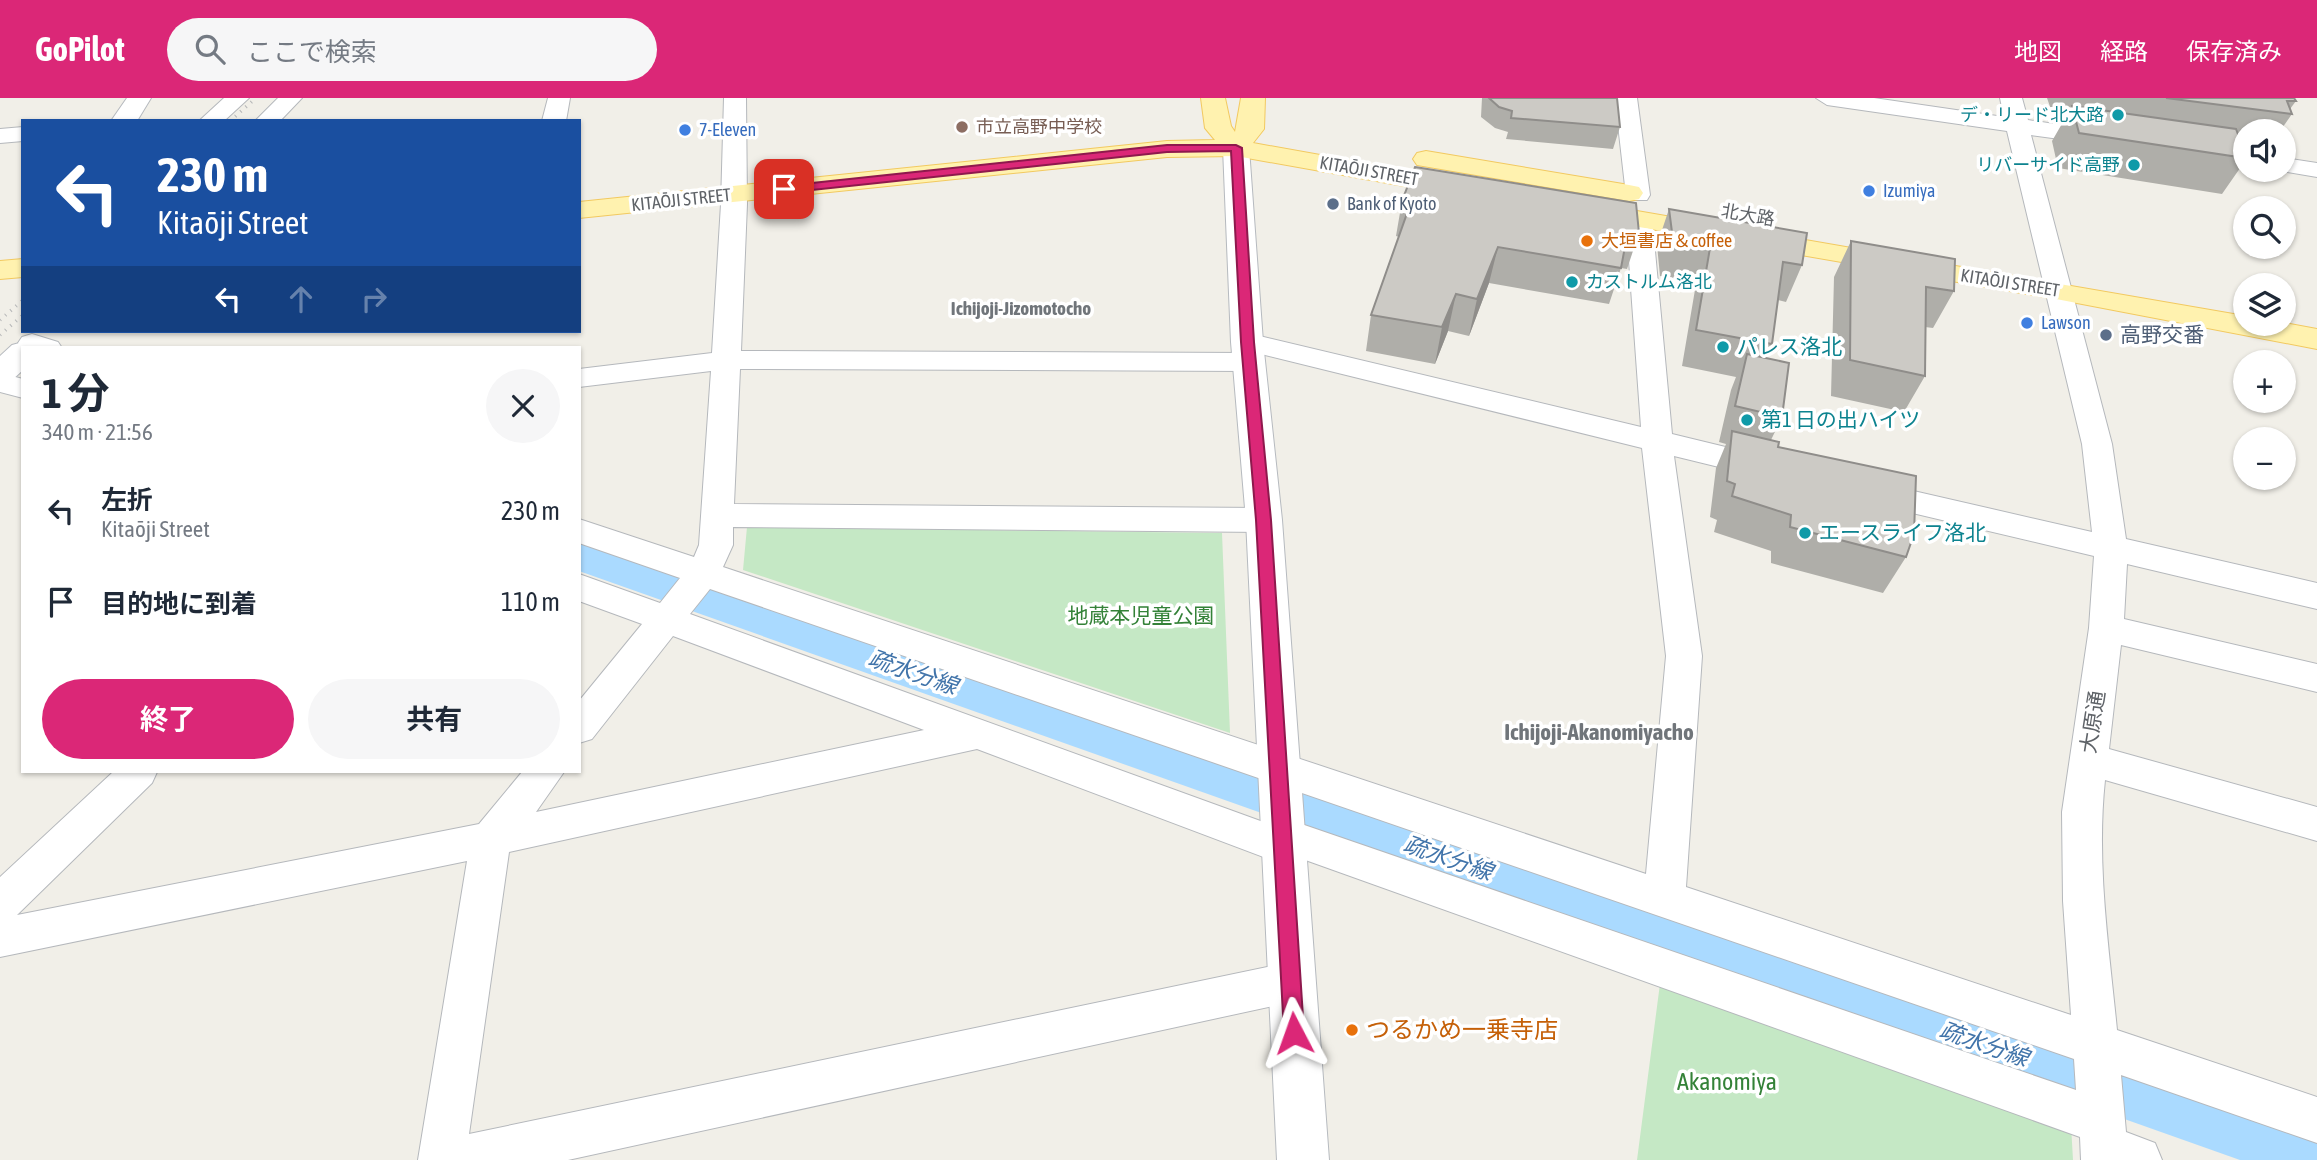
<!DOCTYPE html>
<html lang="ja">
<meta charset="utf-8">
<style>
:root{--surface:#fff;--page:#f6f6f7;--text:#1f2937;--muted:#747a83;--accent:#db2777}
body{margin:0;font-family:"Asap Condensed","Noto Sans JP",sans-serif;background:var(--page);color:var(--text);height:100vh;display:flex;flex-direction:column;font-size:26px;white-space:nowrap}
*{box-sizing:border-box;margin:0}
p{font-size:23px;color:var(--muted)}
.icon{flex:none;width:38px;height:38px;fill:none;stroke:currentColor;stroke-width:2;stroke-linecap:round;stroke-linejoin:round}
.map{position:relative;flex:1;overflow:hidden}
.panel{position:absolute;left:21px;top:248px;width:560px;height:427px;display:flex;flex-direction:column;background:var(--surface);border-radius:0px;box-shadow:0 2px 5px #0004}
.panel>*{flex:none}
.top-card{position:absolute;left:21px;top:21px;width:560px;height:214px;border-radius:0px;box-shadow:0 2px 5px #0004;background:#1a4fa0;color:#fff;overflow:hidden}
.controls{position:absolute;left:2233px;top:21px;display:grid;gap:14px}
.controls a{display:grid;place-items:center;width:63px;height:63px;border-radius:50%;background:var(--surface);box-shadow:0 2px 5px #0004;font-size:35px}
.pin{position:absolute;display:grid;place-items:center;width:60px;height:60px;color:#fff;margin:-30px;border-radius:14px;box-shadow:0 4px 10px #0006}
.me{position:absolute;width:77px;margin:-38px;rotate:356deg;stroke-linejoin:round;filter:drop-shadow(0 0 5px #0008)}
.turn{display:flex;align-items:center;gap:24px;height:147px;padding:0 21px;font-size:32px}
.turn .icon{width:91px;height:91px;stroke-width:2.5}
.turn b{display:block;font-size:49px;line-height:60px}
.lanes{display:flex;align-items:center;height:66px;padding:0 21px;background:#0003;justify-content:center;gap:35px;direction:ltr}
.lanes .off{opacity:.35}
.round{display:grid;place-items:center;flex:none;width:74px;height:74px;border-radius:37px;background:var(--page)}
.overview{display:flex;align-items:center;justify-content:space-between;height:119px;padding:0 21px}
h1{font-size:42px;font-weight:700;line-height:52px}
.cta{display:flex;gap:14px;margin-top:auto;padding:14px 21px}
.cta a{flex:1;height:80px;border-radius:42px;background:var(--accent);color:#fff;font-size:28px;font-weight:700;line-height:80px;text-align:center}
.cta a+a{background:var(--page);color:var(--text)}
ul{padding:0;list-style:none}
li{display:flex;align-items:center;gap:21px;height:91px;padding:0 21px}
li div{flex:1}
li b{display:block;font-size:26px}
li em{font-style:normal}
header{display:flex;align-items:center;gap:42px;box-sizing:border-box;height:98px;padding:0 35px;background:var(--accent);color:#fff}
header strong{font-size:33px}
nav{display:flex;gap:38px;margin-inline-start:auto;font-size:24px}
.search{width:490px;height:63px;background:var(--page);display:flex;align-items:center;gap:18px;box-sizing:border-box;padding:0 24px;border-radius:38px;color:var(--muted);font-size:26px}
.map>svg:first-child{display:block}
.green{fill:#c5e8c5}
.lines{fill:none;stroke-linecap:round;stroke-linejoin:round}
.canal{fill:#aadaff;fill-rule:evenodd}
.street-casing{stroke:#b5b8bc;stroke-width:2}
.secondary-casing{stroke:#b6babf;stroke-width:2}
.primary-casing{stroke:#f2c960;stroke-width:2}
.street{fill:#fff;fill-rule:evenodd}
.secondary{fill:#fff;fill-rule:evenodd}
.primary{fill:#fff2af;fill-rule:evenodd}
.rail{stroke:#b6b7b8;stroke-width:3.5;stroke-dasharray:1 6;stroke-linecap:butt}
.wall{fill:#afaea9}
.shaded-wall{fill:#8f8d8a}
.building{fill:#cccac5;stroke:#8f8d8a;stroke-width:2}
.route{fill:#db2777;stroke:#8e194d;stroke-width:2}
.culture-dot{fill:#0f9aa8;stroke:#fff;stroke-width:2.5}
.education-dot{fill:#8d6e63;stroke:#fff;stroke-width:2.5}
.shop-dot{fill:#3f7fe0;stroke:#fff;stroke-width:2.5}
.service-dot{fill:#5c6f8a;stroke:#fff;stroke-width:2.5}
.food-dot{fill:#e8710a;stroke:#fff;stroke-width:2.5}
.labels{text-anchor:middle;stroke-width:7;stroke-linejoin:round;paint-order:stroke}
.far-culture-label{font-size:18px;fill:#0d838f;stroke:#fff;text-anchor:end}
.far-education-label{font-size:18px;fill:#785e54;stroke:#fff;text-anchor:start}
.far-shop-label{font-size:18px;fill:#366cbe;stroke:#fff;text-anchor:start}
.far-street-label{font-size:18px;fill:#5f6368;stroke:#fff}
.far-service-label{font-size:18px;fill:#4e5e75;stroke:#fff;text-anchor:start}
.far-food-label{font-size:18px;fill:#c56008;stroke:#fff;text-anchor:start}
.far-neighbourhood-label{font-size:19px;font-weight:bold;fill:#70757a;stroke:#fff}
.service-label{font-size:21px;fill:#4e5e75;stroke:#fff;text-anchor:start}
.culture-label{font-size:21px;fill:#0d838f;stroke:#fff;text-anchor:start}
.park-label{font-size:21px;fill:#348238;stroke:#fff}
.street-label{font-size:21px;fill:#5f6368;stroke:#fff}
.water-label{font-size:23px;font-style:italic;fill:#4174aa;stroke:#fff}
.neighbourhood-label{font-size:23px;font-weight:bold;fill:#70757a;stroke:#fff}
.near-food-label{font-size:24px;fill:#c56008;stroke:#fff;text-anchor:start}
.near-park-label{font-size:24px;fill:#348238;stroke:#fff}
</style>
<header>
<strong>GoPilot</strong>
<div class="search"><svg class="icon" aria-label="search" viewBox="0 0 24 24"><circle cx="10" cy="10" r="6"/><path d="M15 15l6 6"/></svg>ここで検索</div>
<nav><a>地図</a><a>経路</a><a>保存済み</a></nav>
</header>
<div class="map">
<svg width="2317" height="1062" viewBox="0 0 2317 1062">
<rect width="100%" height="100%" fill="#f1efe8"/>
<path class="green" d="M747 429 1222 435 1230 635 743 472Z
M1661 878 2071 1027 2073 1062H1637Z"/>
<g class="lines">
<path class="canal" d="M579 444 2317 1035V1062H2240L579 473Z"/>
<defs>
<path id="street" d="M224 0H249L224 23H199Z
M278 0H302L280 23H255Z
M548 0H570L566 23H542Z
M724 0H746L747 106 741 253 1249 255 1259 258 1263 264 1259 270 1249 273 740 271 734 406 1264 410 1275 414 1280 422 1275 430 1264 434 733 429V447L723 469 1646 776 1666 558 1642 350 1237 250 1233 244 1237 238 1247 235 1641 329 1626 121 1630 116H1648L1652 121 1672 336 1779 362 1784 370 1779 378 1768 381 1674 358 1702 558 1686 789 2071 917 2063 803 2062 714 2089 530 2094 458 1870 405 1859 402 1854 394 1859 386 1870 383 2092 434 2082 346 2007 33 1827 7 1816 0H1874L2004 19 2000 0H2022L2028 22 2112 35 2116 40 2112 45 2104 47 2031 37 2112 346 2126 441 2317 485V511L2127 466 2124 521 2317 566V594L2121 547 2109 651 2317 709V743L2105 682C2096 765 2109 850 2117 932L2317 999V1045L2121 977 2126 1034 2155 1045 2162 1062H2081L2080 1039 1297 759 1282 766 977 651 509 754 469 1036 1291 864 1306 870 1313 884 1306 898 1291 904 568 1062H418L467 763 0 859V779L113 674H157L152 685 17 817 479 726 522 674H564L536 714 924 632 673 538 592 641 579 645V603L642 526 579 503V476L660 505 680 480 579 445V421L694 459 699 447 711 273 579 289V271L712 255 721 106ZM710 491 2074 961 2076 992 1281 719 1266 725 690 516Z
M1615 0H1637L1650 97 1647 102H1629L1626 97Z
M23 29V43L0 45V31Z
M2284 60 2317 65V79L2275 72H2284Z
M32 236 58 244 62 250 22 251 18 245 22 239Z
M0 275 23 281V300L0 294Z"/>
<path id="secondary" d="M127 0H151L137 23H111Z
M1236 42 1245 44 1249 50 1263 244 1282 422 1329 1062H1277L1246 422 1231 244 1223 50 1227 44Z
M23 244 36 250H23V272L11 283 0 286V258L12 247Z"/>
<path id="primary" d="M1201 0H1225L1231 28 1235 34 1241 0H1265L1264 31 1253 45 1460 82 1470 84 1474 90 1470 96 1460 98 1236 58 1167 59 579 120V104L1167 43 1215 42 1205 30Z
M1426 53 1629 87 1639 89 1643 95 1639 101 1629 103 1417 67 1413 61 1417 55Z
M1585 104 2245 218V226L2284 225 2317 231V251L2056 201 1575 118 1571 112 1575 106Z
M23 161V179L0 181V163Z"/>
</defs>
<use href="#street" class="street-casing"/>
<use href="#secondary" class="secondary-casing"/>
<use href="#primary" class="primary-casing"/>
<use href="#street" class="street"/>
<use href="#secondary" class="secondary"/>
<use href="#primary" class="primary"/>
<path class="rail" d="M230 23 256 0
M0 222 23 202
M0 237 23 217"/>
</g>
<path class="wall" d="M1482 0H1617L1620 29 1613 51 1506 41 1508 34 1495 30 1481 19Z
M2047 0H2294L2296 3 2290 11 2292 16 2280 33H2245V48H2242L2245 55V63L2222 96 2058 70 2052 43 2063 24 2055 23Z
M1402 103 1639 135 1627 171 1621 170 1609 206 1489 185 1469 238 1448 233 1435 266 1366 253 1371 217 1399 139 1396 138Z
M1669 111 1802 167 1786 204 1778 202 1772 246 1765 260 1782 319 1771 342 1906 459 1883 495 1771 465V453L1714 434 1717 422 1710 419 1716 370 1726 346 1719 344 1731 292 1736 279 1682 268 1696 186 1660 178 1657 147Z
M1851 143 1954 193 1933 230 1925 229V278L1904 314 1831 298 1834 179Z"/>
<path class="shaded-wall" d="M1498 149 1489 185 1469 238 1477 201Z
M1456 196 1448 233 1435 266 1442 229Z"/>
<path class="building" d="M1489 0H1617L1620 29 1511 20 1512 13 1499 9Z
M2166 0H2294L2296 3H2287L2292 16Z
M2072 8 2236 31 2245 55V60L2079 35Z
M1415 69 1636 105 1639 135 1631 134V138H1627L1621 170 1498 149 1477 201 1456 196 1442 229 1371 217 1411 104 1402 103Z
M1669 111 1807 135 1802 167 1783 164 1772 246 1696 232 1710 150 1673 142Z
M1851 143 1955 161 1954 193 1926 189 1925 278 1850 262Z
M1747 256 1789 265 1782 319 1735 308Z
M1732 333 1779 344 1778 349 1916 378 1914 436 1906 459 1790 429 1791 417 1732 398 1735 386 1727 383Z"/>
<path class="route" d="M1167 47H1236L1242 50 1254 244 1271 422 1304 935 1301 942 1294 945 1287 942 1284 935 1256 422 1241 244 1231 53 1167 54 784 95 778 91 784 88Z"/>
<g class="culture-dot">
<circle cx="2118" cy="17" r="7"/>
<circle cx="2134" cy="67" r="7"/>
<circle cx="1572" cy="184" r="7"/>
<circle cx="1723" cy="249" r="7"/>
<circle cx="1747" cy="322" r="7"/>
<circle cx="1805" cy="435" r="7"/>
</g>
<circle class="education-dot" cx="962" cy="29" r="7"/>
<g class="shop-dot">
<circle cx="685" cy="32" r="7"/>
<circle cx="1869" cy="93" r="7"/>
<circle cx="2027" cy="225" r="7"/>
</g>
<g class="service-dot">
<circle cx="1333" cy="106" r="7"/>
<circle cx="2106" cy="237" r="7"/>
</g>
<g class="food-dot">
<circle cx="1587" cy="143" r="7"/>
<circle cx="1352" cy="932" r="7"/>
</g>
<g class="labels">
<g class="far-culture-label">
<text x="2104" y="23">デ・リード北大路</text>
<text x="2120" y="73">リバーサイド高野</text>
<text x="1586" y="190" text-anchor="start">カストルム洛北</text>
</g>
<g class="far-education-label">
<text x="976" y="35">市立高野中学校</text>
</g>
<g class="far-shop-label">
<text x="699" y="38">7-Eleven</text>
<text x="1883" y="99">Izumiya</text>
<text x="2041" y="231">Lawson</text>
</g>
<g class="far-street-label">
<text transform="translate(1369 73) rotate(10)" y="6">KITAŌJI STREET</text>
<text transform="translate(681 102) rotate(-6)" y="6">KITAŌJI STREET</text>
<text transform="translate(1748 117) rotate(10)" y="6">北大路</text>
<text transform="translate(2010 185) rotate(9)" y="6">KITAŌJI STREET</text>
</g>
<g class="far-service-label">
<text x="1347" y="112">Bank of Kyoto</text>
</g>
<g class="far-food-label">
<text x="1601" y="149">大垣書店＆coffee</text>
</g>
<g class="far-neighbourhood-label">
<text x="1021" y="217">Ichijoji-Jizomotocho</text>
</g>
<g class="service-label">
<text x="2120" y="244">高野交番</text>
</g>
<g class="culture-label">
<text x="1737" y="256">パレス洛北</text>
<text x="1761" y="329">第1 日の出ハイツ</text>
<text x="1819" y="442">エースライフ洛北</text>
</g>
<g class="park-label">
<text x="1141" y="525">地蔵本児童公園</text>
</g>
<g class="street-label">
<text transform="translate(2093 624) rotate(-81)" y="7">大原通</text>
</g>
<g class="water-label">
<text transform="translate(913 574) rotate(19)" y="8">疏水分線</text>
<text transform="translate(1448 760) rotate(19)" y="8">疏水分線</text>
<text transform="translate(1984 946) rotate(19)" y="8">疏水分線</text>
</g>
<g class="neighbourhood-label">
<text x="1599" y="642">Ichijoji-Akanomiyacho</text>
</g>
<g class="near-food-label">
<text x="1366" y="940">つるかめ一乗寺店</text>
</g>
<g class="near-park-label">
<text x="1727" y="992">Akanomiya</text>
</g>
</g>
</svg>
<div class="controls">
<a><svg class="icon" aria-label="sound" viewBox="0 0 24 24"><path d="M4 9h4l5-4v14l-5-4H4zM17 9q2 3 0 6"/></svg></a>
<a><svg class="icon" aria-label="search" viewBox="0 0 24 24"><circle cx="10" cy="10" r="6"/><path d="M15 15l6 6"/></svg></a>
<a><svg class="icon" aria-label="layers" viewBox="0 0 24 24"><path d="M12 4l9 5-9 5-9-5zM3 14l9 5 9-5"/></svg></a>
<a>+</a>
<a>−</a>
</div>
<div class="pin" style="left:784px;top:91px;background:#d93025"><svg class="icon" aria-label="arrive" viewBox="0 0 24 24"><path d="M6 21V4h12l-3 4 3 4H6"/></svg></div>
<svg class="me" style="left:1294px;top:935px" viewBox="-20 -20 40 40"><path d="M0-17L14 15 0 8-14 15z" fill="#db2777" stroke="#fff" stroke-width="4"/></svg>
<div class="top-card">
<div class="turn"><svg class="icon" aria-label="left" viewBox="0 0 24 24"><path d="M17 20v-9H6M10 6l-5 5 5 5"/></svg><div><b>230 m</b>Kitaōji Street</div></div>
<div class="lanes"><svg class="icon" aria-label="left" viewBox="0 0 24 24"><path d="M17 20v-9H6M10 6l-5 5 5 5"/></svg><svg class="icon off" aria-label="ahead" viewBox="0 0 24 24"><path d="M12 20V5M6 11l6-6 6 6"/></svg><svg class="icon off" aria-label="right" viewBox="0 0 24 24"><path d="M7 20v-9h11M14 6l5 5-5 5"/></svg></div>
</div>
<section class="panel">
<div class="overview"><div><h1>1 分</h1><p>340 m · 21:56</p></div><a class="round"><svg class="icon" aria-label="close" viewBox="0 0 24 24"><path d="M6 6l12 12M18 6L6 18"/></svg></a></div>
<ul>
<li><svg class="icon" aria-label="left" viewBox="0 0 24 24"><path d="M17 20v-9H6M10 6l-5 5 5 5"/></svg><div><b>左折</b><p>Kitaōji Street</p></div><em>230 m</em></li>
<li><svg class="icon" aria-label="arrive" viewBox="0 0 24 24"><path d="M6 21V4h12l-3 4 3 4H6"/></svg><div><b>目的地に到着</b></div><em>110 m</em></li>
</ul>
<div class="cta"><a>終了</a><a>共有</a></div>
</section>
</div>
